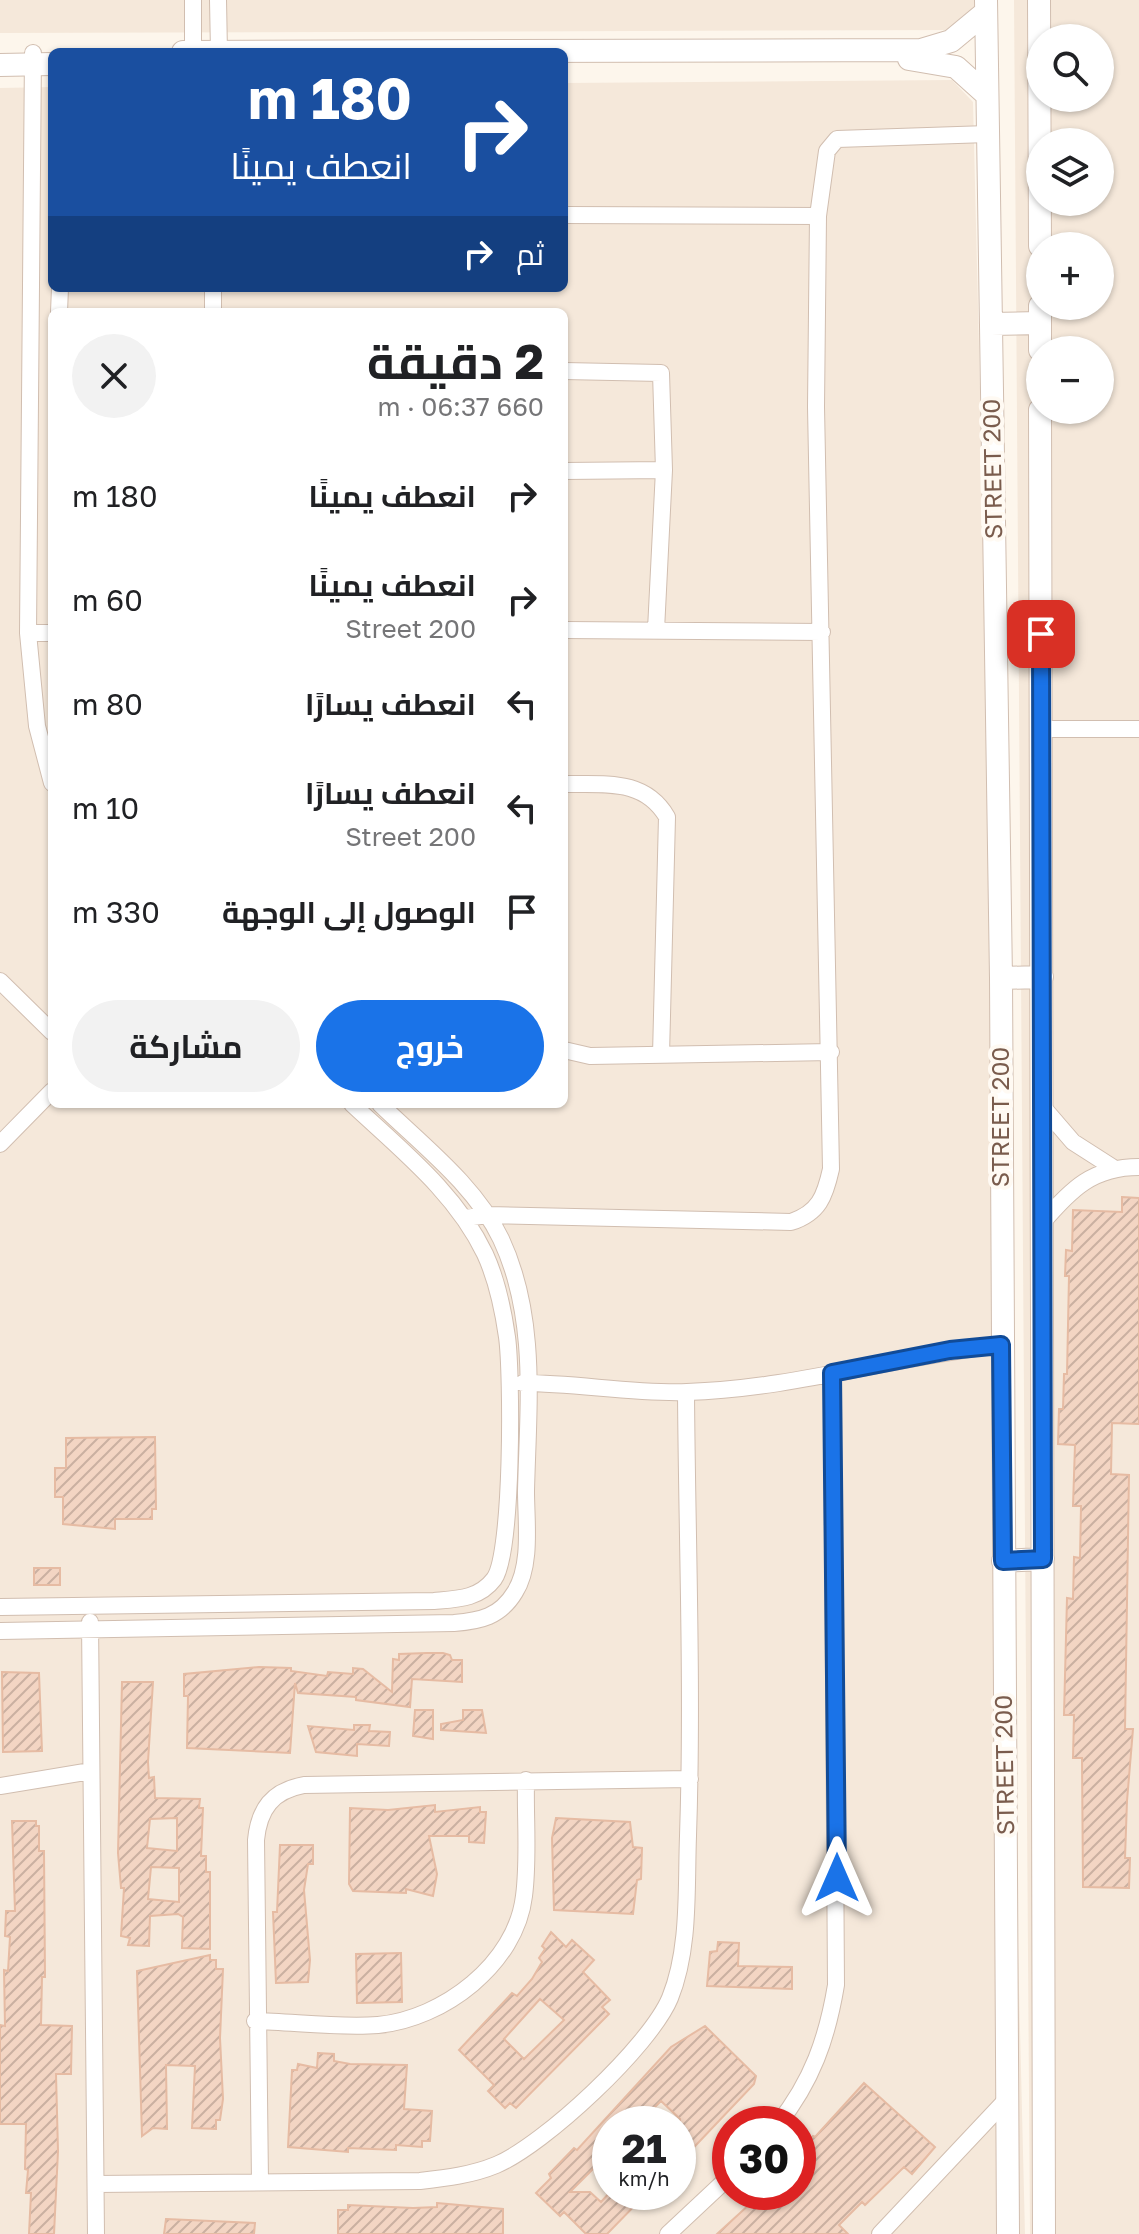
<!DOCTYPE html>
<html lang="ar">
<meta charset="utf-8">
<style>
:root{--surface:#fff;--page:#f2f2f2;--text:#202124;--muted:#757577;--accent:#1a73e8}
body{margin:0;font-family:"Golos Text",Cairo,sans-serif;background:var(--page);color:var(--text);direction:rtl;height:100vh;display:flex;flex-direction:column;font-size:30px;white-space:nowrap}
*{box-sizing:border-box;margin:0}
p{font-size:26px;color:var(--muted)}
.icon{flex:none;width:44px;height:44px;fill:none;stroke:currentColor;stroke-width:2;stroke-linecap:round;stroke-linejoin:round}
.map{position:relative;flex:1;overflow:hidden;direction:ltr}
.drawer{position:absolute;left:48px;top:308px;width:520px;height:800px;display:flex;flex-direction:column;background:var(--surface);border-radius:12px;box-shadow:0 2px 6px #0004;direction:rtl}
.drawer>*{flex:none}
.hud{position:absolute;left:48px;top:48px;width:520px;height:244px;border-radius:12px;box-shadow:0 2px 6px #0004;direction:rtl;background:#1a4fa0;color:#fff;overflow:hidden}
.tools{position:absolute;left:1026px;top:24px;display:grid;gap:16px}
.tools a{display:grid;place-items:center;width:88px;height:88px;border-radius:50%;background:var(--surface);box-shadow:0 2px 6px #0004;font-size:40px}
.speed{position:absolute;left:592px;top:2106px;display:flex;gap:16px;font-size:40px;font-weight:700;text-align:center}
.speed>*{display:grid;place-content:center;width:104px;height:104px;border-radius:50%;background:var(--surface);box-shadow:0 2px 6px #0004;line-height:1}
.speed small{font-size:20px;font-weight:400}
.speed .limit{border:12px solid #d22;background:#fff;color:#111}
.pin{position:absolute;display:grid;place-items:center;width:68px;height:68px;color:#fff;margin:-34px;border-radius:16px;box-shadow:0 4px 12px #0006}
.me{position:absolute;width:88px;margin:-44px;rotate:0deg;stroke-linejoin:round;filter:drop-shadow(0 0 6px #0008)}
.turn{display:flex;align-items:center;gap:28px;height:168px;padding:0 24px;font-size:36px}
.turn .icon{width:104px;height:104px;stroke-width:2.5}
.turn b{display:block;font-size:56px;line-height:68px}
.then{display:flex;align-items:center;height:76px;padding:0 24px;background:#0003;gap:16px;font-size:30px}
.round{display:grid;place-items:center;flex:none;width:84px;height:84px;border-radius:42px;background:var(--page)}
.overview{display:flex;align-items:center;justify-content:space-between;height:136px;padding:0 24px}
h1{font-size:48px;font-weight:700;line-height:60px}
.action{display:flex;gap:16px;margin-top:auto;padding:16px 24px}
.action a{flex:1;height:92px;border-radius:48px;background:var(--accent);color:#fff;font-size:32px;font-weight:700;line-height:92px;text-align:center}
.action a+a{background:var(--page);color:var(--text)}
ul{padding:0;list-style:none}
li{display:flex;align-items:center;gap:24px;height:104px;padding:0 24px}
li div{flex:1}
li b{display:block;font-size:30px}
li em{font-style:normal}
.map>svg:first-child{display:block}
.residential{fill:#f5e8da;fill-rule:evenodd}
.building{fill:url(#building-hatch);stroke:#e6bba3;stroke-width:2;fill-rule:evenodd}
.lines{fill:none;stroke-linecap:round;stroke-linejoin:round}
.minor-casing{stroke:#d1beb0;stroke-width:18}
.tertiary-casing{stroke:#d1beb0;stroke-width:24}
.minor{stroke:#fff;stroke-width:16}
.tertiary{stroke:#fff;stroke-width:22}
.route-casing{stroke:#114b97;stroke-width:20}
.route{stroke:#1a73e8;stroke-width:14}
.labels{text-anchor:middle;stroke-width:8;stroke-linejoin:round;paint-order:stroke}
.street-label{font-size:24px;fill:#7a5c4d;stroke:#fffaf3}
</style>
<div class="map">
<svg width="1139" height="2234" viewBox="0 0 1139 2234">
<defs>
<pattern id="building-hatch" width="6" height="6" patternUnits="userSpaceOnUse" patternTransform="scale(2)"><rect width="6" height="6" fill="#f3d5c3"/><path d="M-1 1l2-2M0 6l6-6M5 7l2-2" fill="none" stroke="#cab0a1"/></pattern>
</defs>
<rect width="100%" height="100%" fill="#fdf6ec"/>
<path class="residential" d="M0 0H978V3L955 30 0 33Z
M1014 0H1139V2234H1030ZM1040 38H1100V98H1040ZM1040 142H1100V202H1040ZM1040 246H1100V306H1040ZM1040 350H1100V410H1040Z
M952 80 973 102 1025 2234H0V88L52 87V288H564V83ZM52 312H564V1104H52ZM610 2124H678V2192H610ZM730 2124H798V2192H730Z"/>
<path class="building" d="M1122 1197 1139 1198V1424L1112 1423 1111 1474 1129 1475 1125 1729H1133L1127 1801 1125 1858H1130L1129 1888 1083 1887 1082 1758H1073L1074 1715H1064L1067 1598 1073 1599 1074 1557 1080 1558 1081 1506H1073L1075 1445 1058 1444 1059 1409H1063L1064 1374H1067L1069 1276H1065L1066 1250 1072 1251 1073 1210 1122 1212Z
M155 1437 156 1509H152V1519H115V1529L63 1524V1497H55V1468H66V1438Z
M34 1568H60V1585H34Z
M427 1653H443L450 1655 452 1660H462V1682L412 1679 410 1707 356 1700V1697L298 1693 295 1683 290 1753 187 1748 188 1696H184V1674L259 1667 291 1668V1671L327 1676 328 1672 353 1674V1668L363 1669 392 1692 393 1659 399 1660V1654Z
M2 1672 39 1673 42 1751 3 1752Z
M122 1682H153L148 1762 149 1778 154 1777 155 1798 200 1799 199 1808H203L201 1856H206V1872H210V1949L182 1948 183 1917 178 1914 150 1916 149 1946 128 1945 130 1938 121 1936 124 1888H121L118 1853ZM177 1818V1851L147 1848 150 1819ZM151 1867 179 1868V1902L148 1899Z
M415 1710H433V1739L413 1736Z
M463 1710H482L486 1733 441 1730V1724L463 1720Z
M354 1725H370L369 1731 390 1732 389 1746 357 1744V1756L316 1752 308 1726 354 1730Z
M435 1805V1812L480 1807V1812H486L484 1843 469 1842V1836H429L437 1874 433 1896 406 1889V1893L353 1891 349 1884 350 1808 388 1810Z
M556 1818 630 1822 633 1847 642 1848 641 1879 637 1880 633 1914 554 1910 552 1838Z
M12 1821H36V1826H39V1851H44L45 1977H42L41 2025 72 2026 71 2074H56L58 2151 54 2234H29L31 2193H26L28 2170 25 2169 26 2124H0V2025L5 2026 4 1970 8 1971 10 1937 5 1936 6 1911H15Z
M280 1845H313V1864H308L304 1890 310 1960 308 1982 276 1983 273 1912H277Z
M551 1932 566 1947 572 1940 594 1960 583 1972 610 2000 602 2007 609 2014 516 2108 510 2103 505 2108 488 2091 494 2085 459 2050 512 1993 517 1996 532 1979 542 1962 539 1958 545 1949 542 1946ZM540 1999 564 2020 524 2059 504 2039Z
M718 1942 739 1943 738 1966 792 1967V1989L707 1986 710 1952 717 1951Z
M401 1953 402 2002 357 2003 356 1954Z
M210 1955V1960H216V1969H223L220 2038 223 2099 220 2120H216V2129L192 2128 195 2066 166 2065 167 2129 153 2128 142 2136 137 1971Z
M705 2026 756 2076 754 2084 678 2164 680 2119 661 2101 638 2124H610V2152L570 2192H590L601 2202 610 2192H648L607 2234H586L564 2212 560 2216 536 2193 551 2178 549 2174 574 2148 577 2150 671 2047Z
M318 2053 334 2054V2061L350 2064 407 2065 404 2109 432 2111 430 2141H422V2147L396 2145V2150L348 2148V2152L288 2147 292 2070H297L298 2064 317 2068Z
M864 2083 935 2147 912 2174 904 2167 865 2205 862 2202 839 2225 848 2234H717L763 2192H798V2150L813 2136 815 2137Z
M437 2203 503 2209V2234H338V2210H348V2205L413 2208 437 2207Z
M166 2219 255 2223 254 2234H164Z"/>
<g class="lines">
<defs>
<path id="minor" d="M218 0 219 52
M193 52V0
M33 53 28 633 37 726 52 783
M818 216 827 151 837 139 988 134
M59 312 60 288
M213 312V288
M564 371 661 373 664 470 656 630
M564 471 664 470
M564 630 822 632
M28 633H52
M1041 729H1139
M564 784C605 785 644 778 667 817L661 1055
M0 981 52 1032
M564 1050 590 1056 831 1052
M1042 1106 1073 1142 1112 1167
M0 1144 52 1091
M465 1218 488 1215 791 1222C819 1213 825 1196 831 1169L816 407 818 216 564 215
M1042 1223C1071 1189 1093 1167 1139 1167
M523 1383C577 1383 633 1394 687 1392 793 1389 895 1356 1001 1345
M0 1607 434 1601C457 1599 479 1599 494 1579 513 1554 512 1373 507 1337 503 1309 497 1280 485 1254 456 1193 401 1150 352 1104
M90 1622 96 2234
M0 1631 454 1623C480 1621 500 1617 515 1592 532 1565 526 1522 526 1491 528 1406 538 1318 501 1239 475 1185 422 1145 380 1104
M0 1786 91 1771
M255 2021C295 2022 338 2028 378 2025 443 2019 516 1964 524 1896 529 1858 525 1818 526 1780
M778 2124C812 2081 827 2039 836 1985L832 1373
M260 2182 256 1840C259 1809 272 1791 304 1785L690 1779
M96 2184 420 2181C446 2178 472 2175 496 2165 544 2145 650 2046 670 1998 690 1949 686 1889 688 1836 693 1688 687 1540 686 1393
M668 2234 730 2176
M880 2234 1008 2098"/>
<path id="tertiary" d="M986 0 1001 978 1008 2234
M1039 0 1040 246
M183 52 921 50 951 41 986 12
M909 59 956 67 986 94
M0 65 52 64
M1040 306V350
M991 324 1040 323
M1040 410 1044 2234
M1001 978 1042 977
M1003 1561 1043 1559"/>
</defs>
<use href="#minor" class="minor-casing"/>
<use href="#tertiary" class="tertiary-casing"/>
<use href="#minor" class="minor"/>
<use href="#tertiary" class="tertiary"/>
</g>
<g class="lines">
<defs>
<path id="route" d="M837 1878 832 1373 950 1350 1001 1345 1003 1561 1043 1559 1041 634"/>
</defs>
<use href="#route" class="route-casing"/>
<use href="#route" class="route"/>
</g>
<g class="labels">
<g class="street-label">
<text transform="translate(993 469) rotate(-91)" y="8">STREET 200</text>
<text transform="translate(1001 1117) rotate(-90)" y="8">STREET 200</text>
<text transform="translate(1005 1765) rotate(-91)" y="8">STREET 200</text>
</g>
</g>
</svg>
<div class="tools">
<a><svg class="icon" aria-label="search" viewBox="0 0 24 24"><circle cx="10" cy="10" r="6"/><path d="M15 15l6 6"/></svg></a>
<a><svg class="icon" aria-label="layers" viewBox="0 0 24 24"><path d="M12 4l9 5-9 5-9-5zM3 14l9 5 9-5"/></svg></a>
<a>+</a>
<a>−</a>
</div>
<div class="speed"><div>21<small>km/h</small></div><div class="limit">30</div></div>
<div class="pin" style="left:1041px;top:634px;background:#d93025"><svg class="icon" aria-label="arrive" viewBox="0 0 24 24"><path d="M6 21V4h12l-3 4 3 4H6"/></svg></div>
<svg class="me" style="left:837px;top:1878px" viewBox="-20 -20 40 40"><path d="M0-17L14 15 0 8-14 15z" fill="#1a73e8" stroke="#fff" stroke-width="4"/></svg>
<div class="hud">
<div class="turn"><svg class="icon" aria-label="right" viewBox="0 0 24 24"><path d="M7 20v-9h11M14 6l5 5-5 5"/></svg><div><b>180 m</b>انعطف يمينًا</div></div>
<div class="then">ثم<svg class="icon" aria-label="right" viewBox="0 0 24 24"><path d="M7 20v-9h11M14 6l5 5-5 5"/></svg></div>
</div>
<section class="drawer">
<div class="overview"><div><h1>2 دقيقة</h1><p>660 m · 06:37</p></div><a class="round"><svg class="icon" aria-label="close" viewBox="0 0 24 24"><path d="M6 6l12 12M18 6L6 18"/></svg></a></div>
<ul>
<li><svg class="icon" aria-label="right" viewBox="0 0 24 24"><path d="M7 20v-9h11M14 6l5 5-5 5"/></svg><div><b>انعطف يمينًا</b></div><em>180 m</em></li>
<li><svg class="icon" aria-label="right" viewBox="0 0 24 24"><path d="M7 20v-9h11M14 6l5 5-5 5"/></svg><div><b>انعطف يمينًا</b><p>Street 200</p></div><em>60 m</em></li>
<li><svg class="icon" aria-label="left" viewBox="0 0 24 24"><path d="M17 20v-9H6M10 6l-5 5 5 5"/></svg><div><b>انعطف يسارًا</b></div><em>80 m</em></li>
<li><svg class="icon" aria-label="left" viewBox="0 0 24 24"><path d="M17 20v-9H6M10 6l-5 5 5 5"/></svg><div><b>انعطف يسارًا</b><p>Street 200</p></div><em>10 m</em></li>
<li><svg class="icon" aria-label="arrive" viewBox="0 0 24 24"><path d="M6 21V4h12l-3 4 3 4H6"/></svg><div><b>الوصول إلى الوجهة</b></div><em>330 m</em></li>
</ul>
<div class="action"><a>خروج</a><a>مشاركة</a></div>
</section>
</div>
